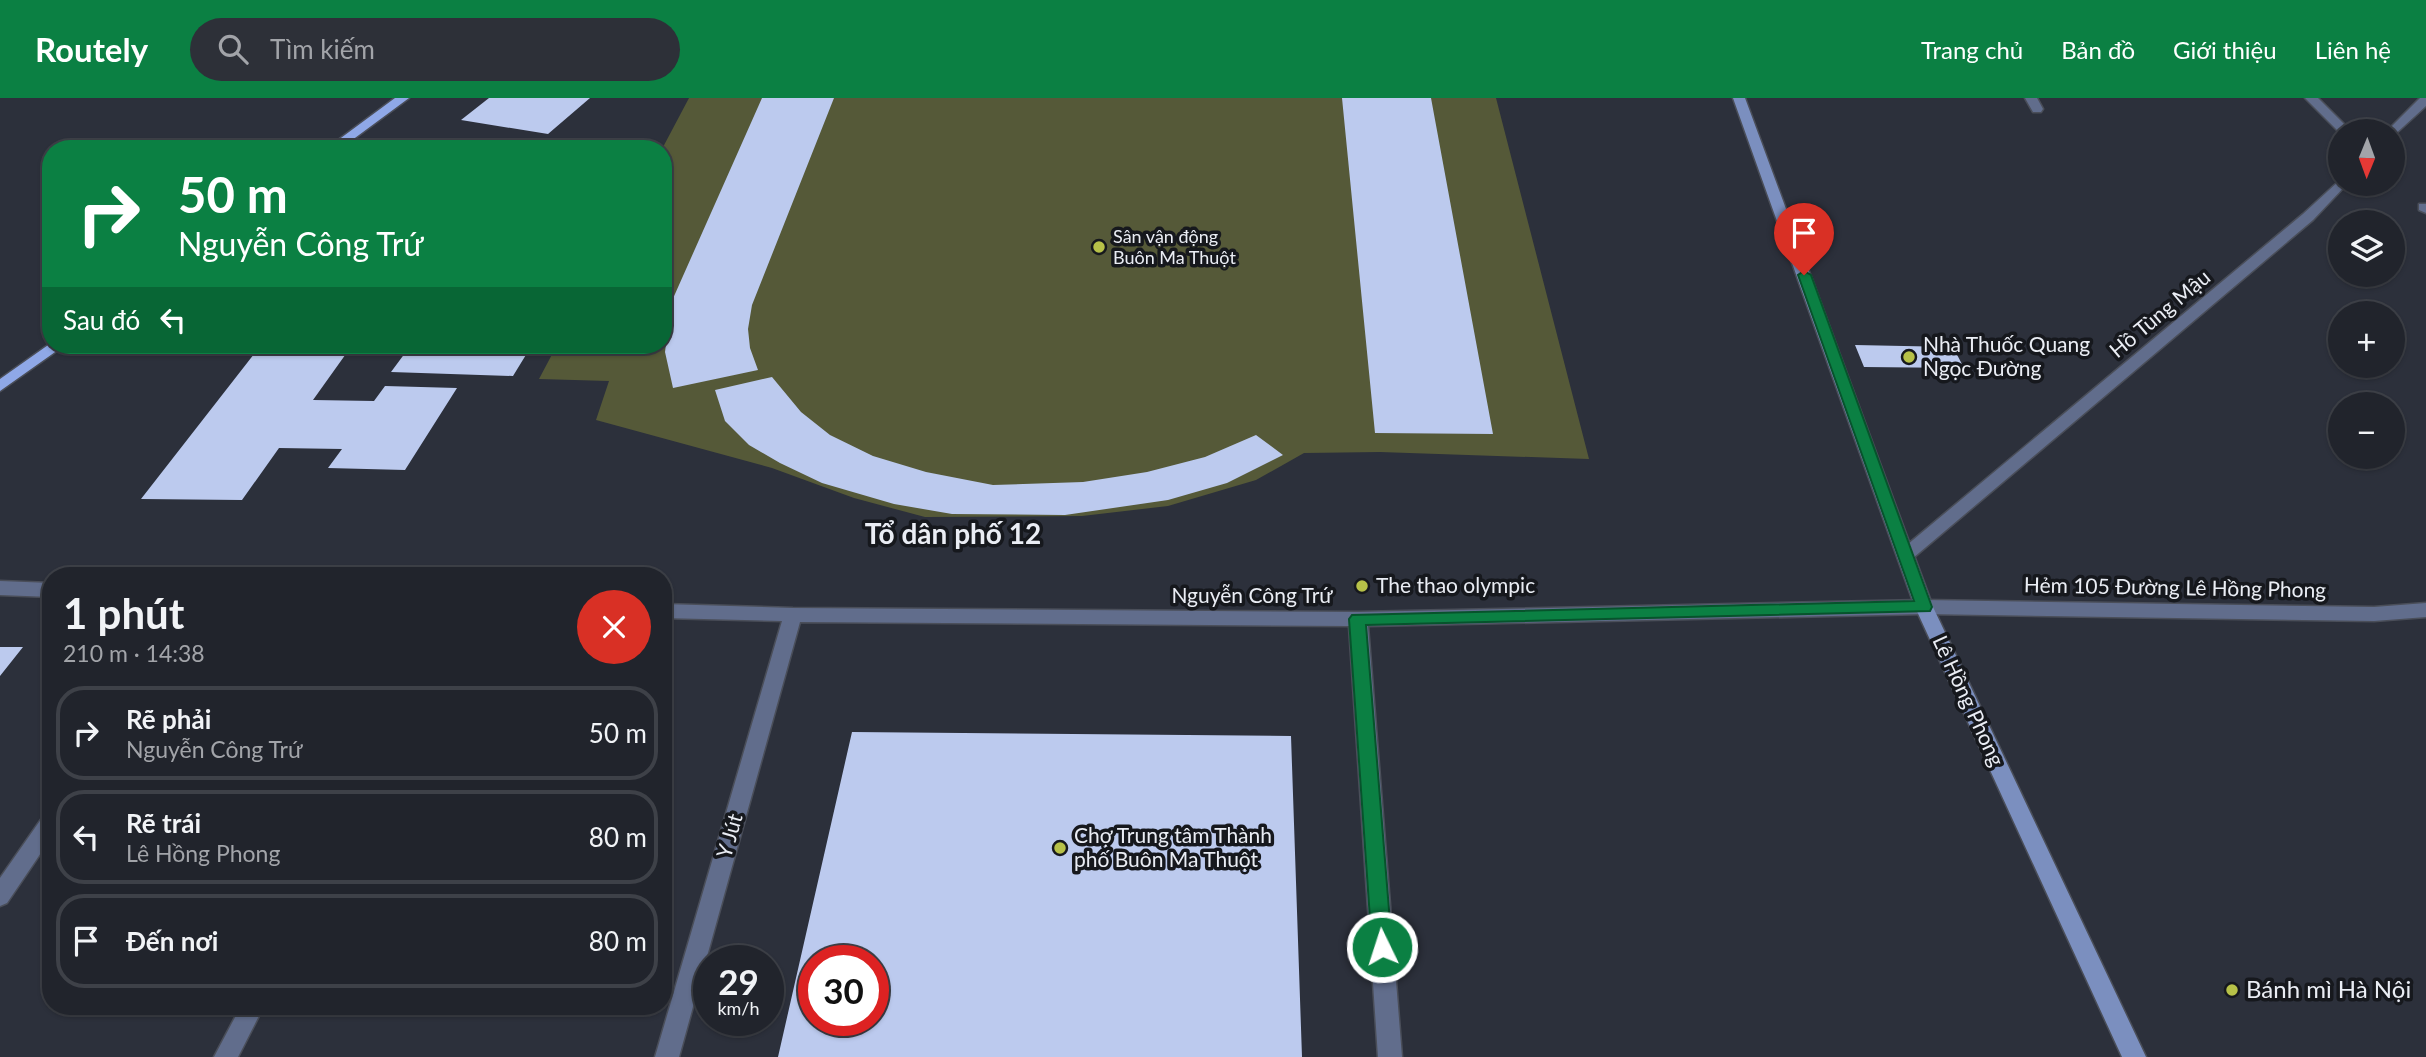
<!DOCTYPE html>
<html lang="vi">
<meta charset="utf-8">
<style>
:root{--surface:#21242c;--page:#2d3038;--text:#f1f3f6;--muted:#a2a4a9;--line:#3e4148;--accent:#0b8043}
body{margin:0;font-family:Lato,sans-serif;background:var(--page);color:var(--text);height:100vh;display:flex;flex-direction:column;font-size:26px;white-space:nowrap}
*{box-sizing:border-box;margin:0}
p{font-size:23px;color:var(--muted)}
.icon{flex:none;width:38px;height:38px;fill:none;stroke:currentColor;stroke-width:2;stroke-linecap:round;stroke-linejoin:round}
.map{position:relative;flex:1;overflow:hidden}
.side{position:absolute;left:42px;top:469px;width:630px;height:448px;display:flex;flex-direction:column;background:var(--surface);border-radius:28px;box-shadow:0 2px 5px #0004,0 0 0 2px var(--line)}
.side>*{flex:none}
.banner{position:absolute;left:42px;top:42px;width:630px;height:214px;border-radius:28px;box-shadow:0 2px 5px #0004,0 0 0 2px var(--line);background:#0b8043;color:#fff;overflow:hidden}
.needle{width:46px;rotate:181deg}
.controls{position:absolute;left:2328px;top:21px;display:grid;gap:14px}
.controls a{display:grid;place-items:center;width:77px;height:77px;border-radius:50%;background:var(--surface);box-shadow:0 2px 5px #0004,0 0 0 2px var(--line);font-size:35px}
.speed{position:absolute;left:693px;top:847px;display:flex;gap:14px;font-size:35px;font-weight:700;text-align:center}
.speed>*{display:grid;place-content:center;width:91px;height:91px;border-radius:50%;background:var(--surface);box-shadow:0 2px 5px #0004,0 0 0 2px var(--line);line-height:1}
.speed small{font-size:18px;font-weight:400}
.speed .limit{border:10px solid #d22;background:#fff;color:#111}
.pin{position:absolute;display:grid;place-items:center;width:60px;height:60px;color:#fff;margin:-72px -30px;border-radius:50% 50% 50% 0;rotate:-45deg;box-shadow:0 0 7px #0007}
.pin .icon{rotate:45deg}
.me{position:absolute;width:77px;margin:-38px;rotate:356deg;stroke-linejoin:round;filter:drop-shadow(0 0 5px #0008)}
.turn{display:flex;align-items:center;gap:24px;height:147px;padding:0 21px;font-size:32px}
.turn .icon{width:91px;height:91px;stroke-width:2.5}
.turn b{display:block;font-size:49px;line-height:60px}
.then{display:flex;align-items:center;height:66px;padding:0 21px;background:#0003;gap:14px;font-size:26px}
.round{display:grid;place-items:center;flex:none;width:74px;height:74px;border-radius:37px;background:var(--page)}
.headline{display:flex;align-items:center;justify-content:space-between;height:119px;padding:0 21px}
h1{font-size:42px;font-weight:700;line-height:52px}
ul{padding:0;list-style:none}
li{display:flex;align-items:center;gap:21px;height:94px;margin:0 14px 10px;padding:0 7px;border:4px solid var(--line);border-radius:28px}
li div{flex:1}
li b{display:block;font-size:26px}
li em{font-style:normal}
header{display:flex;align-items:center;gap:42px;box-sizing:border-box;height:98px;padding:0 35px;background:var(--accent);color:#fff}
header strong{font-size:33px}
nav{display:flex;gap:38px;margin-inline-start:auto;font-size:24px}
.search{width:490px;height:63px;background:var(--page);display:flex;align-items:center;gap:18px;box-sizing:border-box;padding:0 24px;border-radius:38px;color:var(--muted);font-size:26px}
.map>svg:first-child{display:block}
.green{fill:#555938}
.building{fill:#bccaee;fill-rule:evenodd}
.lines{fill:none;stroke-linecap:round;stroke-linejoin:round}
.lane-casing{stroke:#4a4e59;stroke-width:3}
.street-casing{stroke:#4a4e59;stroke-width:3}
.secondary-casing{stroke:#4a4e59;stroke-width:3}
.primary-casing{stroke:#4a4e59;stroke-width:3}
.lane{fill:#616d8c;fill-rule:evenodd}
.street{fill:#616d8c;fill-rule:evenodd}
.secondary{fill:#7b8fbf;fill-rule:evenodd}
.primary{fill:#8fa8e7;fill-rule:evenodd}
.route{fill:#0b8043;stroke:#07532c;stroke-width:2}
.poi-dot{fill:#b7c148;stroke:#16181d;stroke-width:2.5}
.labels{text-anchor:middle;stroke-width:7;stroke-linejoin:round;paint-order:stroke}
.far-poi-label{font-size:18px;fill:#eaedf4;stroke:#16181d;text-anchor:start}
.street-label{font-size:21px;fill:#eaedf4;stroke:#16181d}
.poi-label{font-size:21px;fill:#eaedf4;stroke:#16181d;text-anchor:start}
.near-poi-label{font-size:24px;fill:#eaedf4;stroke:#16181d;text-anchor:start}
.district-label{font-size:28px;font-weight:bold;fill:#eaedf4;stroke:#16181d}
</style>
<header>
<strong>Routely</strong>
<div class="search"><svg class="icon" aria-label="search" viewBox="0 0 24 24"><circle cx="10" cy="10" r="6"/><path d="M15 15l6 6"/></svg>Tìm kiếm</div>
<nav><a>Trang chủ</a><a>Bản đồ</a><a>Giới thiệu</a><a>Liên hệ</a></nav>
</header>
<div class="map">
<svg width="2426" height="959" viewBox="0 0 2426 959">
<rect width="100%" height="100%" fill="#2c303b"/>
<path class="green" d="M689 0H1496L1589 361 1380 354 1304 355 1256 382 1168 408 1082 418 925 419 854 400 772 370 596 322 609 283 539 281 557 247H663L662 51Z"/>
<path class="building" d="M489 0H590L548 36 461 22Z
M762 0H834L752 207 748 231 750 250 758 272 673 290 665 254 671 205Z
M1342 0H1431L1493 336 1375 335Z
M411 247H532L513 278 391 274Z
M1855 247 1953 249 1964 270 1864 269Z
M258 251 348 253 313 302 374 303 385 288 457 290 405 372 328 370 342 351 279 350 242 402 141 401Z
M772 279 801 314 830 337 873 358 926 374 993 387 1083 384 1147 374 1205 359 1256 337 1283 357 1227 385 1168 402 1065 417 952 416 894 406 822 385 780 365 749 347 725 323 715 292Z
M0 549H23L0 578Z
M852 634 1291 638 1302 959H778ZM814 863H873V922H814Z"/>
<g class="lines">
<defs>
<path id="lane" d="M2025 0H2037L2043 11 2041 14H2033Z
M1924 502 2374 509 2426 505V519L2374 523 1924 516 1918 514 1915 509 1918 504Z"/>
<path id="street" d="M2305 0H2318L2351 33 2340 35Z
M2420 0H2426V8L2392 39V33L2388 32Z
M2340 82V86H2347L2313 122 1913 460H1901L1898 456 1901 452 2303 116Z
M2419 106H2426V115L2419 112Z
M0 483 51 485V499L0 497Z
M1924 502 1930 504 1933 509 1930 514 1924 516 1368 528 1402 959H1378L1349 528 800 524 679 959H655L782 523 663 520V506L793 510 1358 514Z
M51 714V740L7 805 0 808V780L44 717Z
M241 908H264L238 959H214Z"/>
<path id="secondary" d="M1733 0H1745L1933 509 2146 959H2122L1915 509Z"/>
<path id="primary" d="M395 0H409L340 51H326Z
M51 245 65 247 0 293V281Z"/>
</defs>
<use href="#lane" class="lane-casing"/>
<use href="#street" class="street-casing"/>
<use href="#secondary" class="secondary-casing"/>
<use href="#primary" class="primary-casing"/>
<use href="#lane" class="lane"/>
<use href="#street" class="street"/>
<use href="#secondary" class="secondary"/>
<use href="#primary" class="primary"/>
</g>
<path class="route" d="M1804 173 1811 177 1932 509 1930 513 1366 527 1392 849 1389 856 1382 859 1375 856 1372 849 1349 521 1352 517 1914 503 1798 177Z"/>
<g class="poi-dot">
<circle cx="1099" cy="149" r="7"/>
<circle cx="1909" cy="259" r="7"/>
<circle cx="1362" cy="488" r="7"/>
<circle cx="1060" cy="750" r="7"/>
<circle cx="2232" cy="892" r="7"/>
</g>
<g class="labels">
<g class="far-poi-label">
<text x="1113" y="145">Sân vận động<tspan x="1113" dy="21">Buôn Ma Thuột</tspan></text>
</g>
<g class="street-label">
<text transform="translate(2160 216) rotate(-40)" y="7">Hồ Tùng Mậu</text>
<text transform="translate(2175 490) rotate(1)" y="7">Hẻm 105 Đường Lê Hồng Phong</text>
<text x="1252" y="505">Nguyễn Công Trứ</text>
<text transform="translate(1968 603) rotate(65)" y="7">Lê Hồng Phong</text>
<text transform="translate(730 738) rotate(-74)" y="7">Y Jút</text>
</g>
<g class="poi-label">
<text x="1923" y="254">Nhà Thuốc Quang<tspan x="1923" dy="24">Ngọc Đường</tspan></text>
<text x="1376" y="495">The thao olympic</text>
<text x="1074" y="745">Chợ Trung tâm Thành<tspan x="1074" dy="24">phố Buôn Ma Thuột</tspan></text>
</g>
<g class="near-poi-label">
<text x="2246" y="900">Bánh mì Hà Nội</text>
</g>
<g class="district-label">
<text x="953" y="446">Tổ dân phố 12</text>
</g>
</g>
</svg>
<div class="controls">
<a><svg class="needle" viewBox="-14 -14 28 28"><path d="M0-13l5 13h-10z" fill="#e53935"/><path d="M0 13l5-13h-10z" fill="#a2a4a9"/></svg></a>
<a><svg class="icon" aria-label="layers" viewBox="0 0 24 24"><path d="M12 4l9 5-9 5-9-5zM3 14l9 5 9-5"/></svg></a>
<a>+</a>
<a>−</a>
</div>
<div class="speed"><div>29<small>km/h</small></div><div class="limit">30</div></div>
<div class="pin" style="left:1804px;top:177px;background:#d93025"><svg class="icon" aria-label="arrive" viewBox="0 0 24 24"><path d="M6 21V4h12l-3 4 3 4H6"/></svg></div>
<svg class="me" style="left:1382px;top:849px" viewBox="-20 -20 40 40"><circle r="17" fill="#0b8043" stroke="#fff" stroke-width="3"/><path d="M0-11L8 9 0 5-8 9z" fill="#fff"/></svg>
<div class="banner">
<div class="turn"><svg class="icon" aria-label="right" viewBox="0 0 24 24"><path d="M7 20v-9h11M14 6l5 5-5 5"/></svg><div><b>50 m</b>Nguyễn Công Trứ</div></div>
<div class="then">Sau đó<svg class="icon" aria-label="left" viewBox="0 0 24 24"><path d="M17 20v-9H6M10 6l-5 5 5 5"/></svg></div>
</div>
<section class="side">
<div class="headline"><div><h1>1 phút</h1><p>210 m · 14:38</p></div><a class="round" style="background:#d93025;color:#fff"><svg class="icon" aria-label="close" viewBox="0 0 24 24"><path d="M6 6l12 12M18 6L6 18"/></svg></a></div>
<ul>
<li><svg class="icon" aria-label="right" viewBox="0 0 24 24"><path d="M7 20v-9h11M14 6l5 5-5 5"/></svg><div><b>Rẽ phải</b><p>Nguyễn Công Trứ</p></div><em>50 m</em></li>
<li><svg class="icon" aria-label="left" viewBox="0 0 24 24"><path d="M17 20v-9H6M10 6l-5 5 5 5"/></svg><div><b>Rẽ trái</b><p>Lê Hồng Phong</p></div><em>80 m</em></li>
<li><svg class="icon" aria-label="arrive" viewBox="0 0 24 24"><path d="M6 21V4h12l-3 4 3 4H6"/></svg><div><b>Đến nơi</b></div><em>80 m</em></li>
</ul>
</section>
</div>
